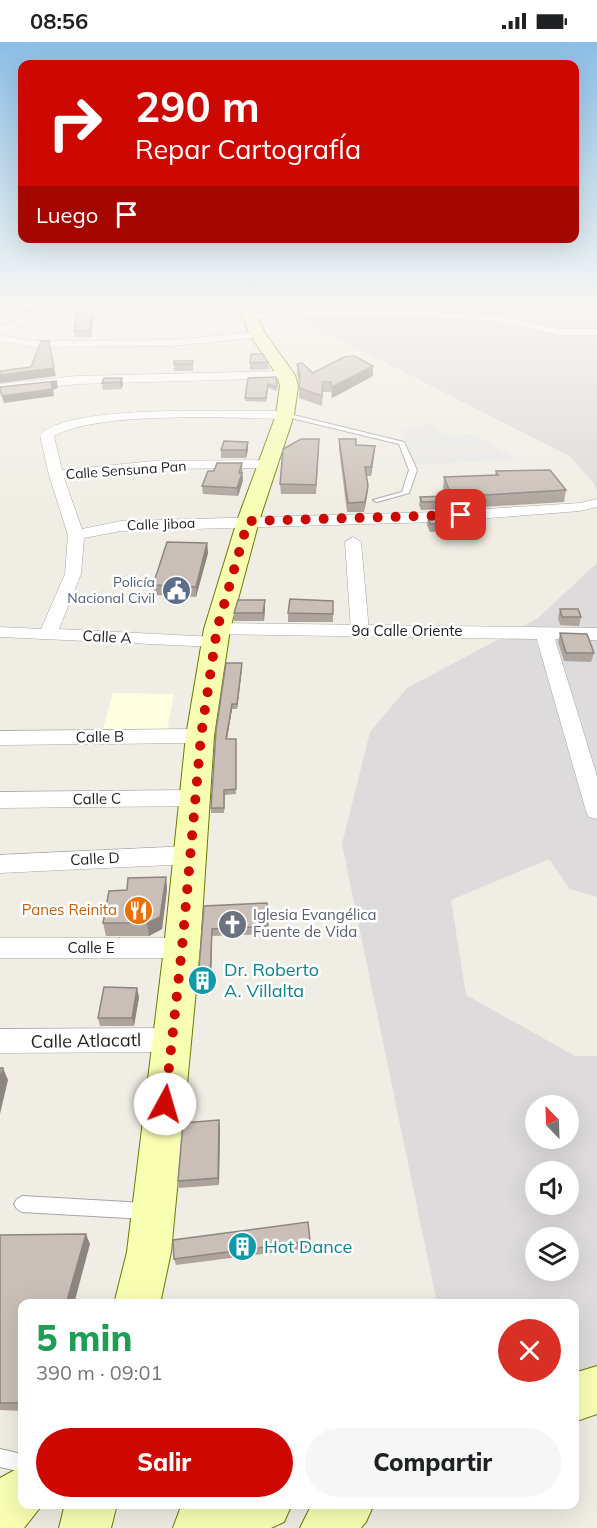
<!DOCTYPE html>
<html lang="es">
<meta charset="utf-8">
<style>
:root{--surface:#fff;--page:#f6f6f6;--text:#202124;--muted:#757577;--accent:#cd0800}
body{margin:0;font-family:Mulish,sans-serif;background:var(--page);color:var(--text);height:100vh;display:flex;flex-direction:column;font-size:22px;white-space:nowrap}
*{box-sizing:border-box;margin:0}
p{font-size:20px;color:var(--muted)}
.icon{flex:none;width:33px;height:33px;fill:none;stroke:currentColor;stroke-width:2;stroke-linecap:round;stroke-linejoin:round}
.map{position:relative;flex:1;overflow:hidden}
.drawer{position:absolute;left:18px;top:1257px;width:561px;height:210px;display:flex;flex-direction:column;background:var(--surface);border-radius:12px;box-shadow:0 6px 24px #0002}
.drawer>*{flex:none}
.hud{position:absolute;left:18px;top:18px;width:561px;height:183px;border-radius:12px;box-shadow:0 6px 24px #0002;background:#cd0800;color:#fff;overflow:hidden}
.needle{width:39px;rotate:337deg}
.tools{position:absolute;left:525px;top:1053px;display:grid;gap:12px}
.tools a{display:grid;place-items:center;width:54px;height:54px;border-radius:50%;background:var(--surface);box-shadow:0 6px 24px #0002;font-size:30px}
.pin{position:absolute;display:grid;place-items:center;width:51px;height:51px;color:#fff;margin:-26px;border-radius:12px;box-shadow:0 3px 9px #0006}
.me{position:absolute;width:66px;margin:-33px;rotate:6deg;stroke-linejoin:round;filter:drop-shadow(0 0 4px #0008)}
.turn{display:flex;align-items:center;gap:21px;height:126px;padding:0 18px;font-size:27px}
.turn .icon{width:78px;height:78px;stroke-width:2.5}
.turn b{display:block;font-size:42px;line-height:51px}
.then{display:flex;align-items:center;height:57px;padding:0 18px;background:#0003;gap:12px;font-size:22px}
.round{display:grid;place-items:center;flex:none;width:63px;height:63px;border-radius:32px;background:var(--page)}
.overview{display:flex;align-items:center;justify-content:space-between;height:102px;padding:0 18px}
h1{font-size:36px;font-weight:800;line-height:45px;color:#1e9e55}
.cta{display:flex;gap:12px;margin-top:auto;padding:12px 18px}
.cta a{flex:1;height:69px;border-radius:36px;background:var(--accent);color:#fff;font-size:24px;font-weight:800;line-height:69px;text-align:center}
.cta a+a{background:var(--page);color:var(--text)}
.status{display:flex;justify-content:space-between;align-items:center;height:42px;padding:0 30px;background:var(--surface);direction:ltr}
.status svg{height:16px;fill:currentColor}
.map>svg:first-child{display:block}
.residential{fill:#dddbdb;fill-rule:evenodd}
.education{fill:#feffde}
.parking{fill:#e7e7e7}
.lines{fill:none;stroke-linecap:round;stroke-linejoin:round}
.service-casing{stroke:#a6a6a6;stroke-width:2}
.minor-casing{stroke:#a6a6a6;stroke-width:1}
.tertiary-casing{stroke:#a6a6a6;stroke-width:1}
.secondary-casing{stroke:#697b00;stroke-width:2}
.service{fill:#fff;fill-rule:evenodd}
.minor{fill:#fff;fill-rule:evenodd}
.tertiary{fill:#fff;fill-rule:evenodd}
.secondary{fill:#f8ffb3;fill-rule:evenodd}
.wall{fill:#ada49d}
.shaded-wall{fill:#8d8680}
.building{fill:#c9bfb7;stroke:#8d8680;stroke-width:1.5}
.route{stroke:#cd0800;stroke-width:10;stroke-dasharray:0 18}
.labels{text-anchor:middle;stroke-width:5;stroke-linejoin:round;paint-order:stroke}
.far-street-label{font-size:14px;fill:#1f1f1f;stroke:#fff}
.far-service-label{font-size:14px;fill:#4e5e75;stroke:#fff;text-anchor:end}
.street-label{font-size:15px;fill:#1f1f1f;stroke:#fff}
.food-label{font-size:15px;fill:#c56008;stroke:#fff;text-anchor:end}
.worship-label{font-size:15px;fill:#5b616d;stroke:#fff;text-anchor:start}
.near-culture-label{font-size:18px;fill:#0d838f;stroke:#fff;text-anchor:start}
.near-street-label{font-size:18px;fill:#1f1f1f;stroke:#fff}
</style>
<div class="status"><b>08:56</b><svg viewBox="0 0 49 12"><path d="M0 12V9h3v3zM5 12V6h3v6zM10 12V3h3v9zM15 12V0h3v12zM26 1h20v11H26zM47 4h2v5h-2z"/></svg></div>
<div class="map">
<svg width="597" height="1486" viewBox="0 0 597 1486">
<rect width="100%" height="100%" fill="#f0ede4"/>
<path class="residential" d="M318 262H597V449L593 440 569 414 319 287 284 264Z
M597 521V855L570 847 549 817 451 858 466 953 575 1014H597V1325L575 1333 574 1262 437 1261 342 802 370 690 407 646 537 577ZM536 1064H568V1096H536ZM536 1130H568V1162H536ZM536 1196H568V1228H536Z"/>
<path class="education" d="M113 651 174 652 167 688 103 687Z"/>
<path class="parking" d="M428 381 446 393 474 392 516 417 416 423 401 389Z"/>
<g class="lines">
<defs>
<path id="service" d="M285 371 404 400 417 428 409 451 377 460 373 458 402 450 409 428 399 402 283 374 282 373Z
M22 1154 145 1161 150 1164 153 1169 150 1174 145 1177 22 1170 17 1167 14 1162 17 1157Z
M0 1407 22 1412V1430L0 1425Z"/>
<path id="minor" d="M61 262H74L0 292V285Z
M150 262H249L250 263 245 266 206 268 155 265Z
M389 267 501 274 559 287H597V293H559L501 280 389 273 250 277 245 274 250 271Z
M258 290 264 293 262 295 171 304 32 305 0 299V293L32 299 171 298Z
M286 329 292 333 290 336 77 342 0 350V342L77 334Z
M235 369H285L292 373 285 377C231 376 98 369 54 394L62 428 154 419 269 418 276 422 269 426 154 427 64 436 82 487 121 479 437 470 580 461 597 457V465L580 469 437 480 121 489 84 496 81 532 59 587 215 595 221 596 224 600 221 604 215 605 0 595V585L41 587 65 532 68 493 49 433 40 393C65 365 196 369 235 369Z
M353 495 361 500 369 589 366 593H354L351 589 345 500Z
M544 586 550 587 553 591 597 734V777L589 775 586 769 535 591 538 587Z
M200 687 207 689 210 694 207 699 200 701 0 703V689Z
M195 748 203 751 206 756 203 761 195 764 0 766V750Z
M190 804 198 807 201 813 198 819 190 822 0 831V813Z
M0 896H182L191 899 194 906 191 913 182 916H0Z
M171 986 180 990 184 998 180 1006 171 1010 0 1011V987Z"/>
<path id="tertiary" d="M217 581 597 586V598L209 592 206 587 209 582Z"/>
<path id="secondary" d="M237 262H251L266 293 295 333 298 344 294 373 259 479 230 587 214 694 200 906 171 1210 160 1262H114L127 1210 164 906 186 694 204 587 237 479 276 373 280 344 277 333 250 293Z
M597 1324V1372L574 1380V1331Z
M22 1424V1462H43L24 1486H0V1436Z
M65 1462H117L111 1486H59Z
M192 1462H292L284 1480 271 1486H173L180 1467Z
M312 1462H374L366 1480 361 1486H300Z"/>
</defs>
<use href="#service" class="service-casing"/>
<use href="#minor" class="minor-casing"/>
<use href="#tertiary" class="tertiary-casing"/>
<use href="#secondary" class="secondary-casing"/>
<use href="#service" class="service"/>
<use href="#minor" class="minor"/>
<use href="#tertiary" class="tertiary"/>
<use href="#secondary" class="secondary"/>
</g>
<path class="wall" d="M5 262H51L50 263 30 271 5 264Z
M93 266 94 273 91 295H75L74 289Z
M193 319V329H174V322Z
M268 320 269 327 250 328V321Z
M297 322 313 331 373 334 332 356 331 350H323L322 364 299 356V340L297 332Z
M276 335 277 349 268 346 266 360 245 359V356Z
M122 336 123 343 121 347 103 348 102 341Z
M339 397 356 403 375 404 374 414 371 434H366L368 444 367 454 364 470H347L339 407Z
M248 400V408L246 416H221V408Z
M319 407 316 452H281L280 442Z
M242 421 243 438 238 454 203 452 202 444 214 429Z
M496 429 566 448 564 460 451 467 449 463V467L421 468 419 463 420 455 446 454 443 446 444 435 495 433Z
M428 474 459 480 458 488 430 490 427 483Z
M207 501 208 511 196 555 154 553 153 543Z
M333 559V580H288V571Z
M265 566 264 579H234V571Z
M560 567 581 575 579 584 560 583 558 576Z
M560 591 594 611 591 620 564 619 558 600Z
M242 621V626L237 667H232L227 697 236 702V752L225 753 224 771H211V766L216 689Z
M166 835 167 847 162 887 149 894H106L103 881 127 848Z
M267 861 268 892 212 894 211 944 199 945 198 938 204 864Z
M139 955 134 984H100L98 976Z
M220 1086 219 1143 179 1146 178 1139Z
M0 1193 90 1202 22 1262V1369L0 1368Z
M310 1199V1206L176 1223 174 1217Z"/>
<path class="shaded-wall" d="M28 262H51L50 263 30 271Z
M93 266 94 273 91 295 90 288Z
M373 324V334L332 356V345Z
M54 326 56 334 0 341V333Z
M122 336 123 343 121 347 120 340Z
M57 339 58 346 53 348 54 354 4 361 2 354 51 341Z
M248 400V408L246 416V408Z
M375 404 374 414 371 434V425Z
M242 431 243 438 238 454 237 446Z
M368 444 367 454 364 470 365 460Z
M207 501 208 511 196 555V545Z
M265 558V566L264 579 263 571Z
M242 621V626L237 667V662Z
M232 662V667L226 702V697Z
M166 835 167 847 162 887 149 894 147 881Z
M212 887V894L211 944 210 937Z
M137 946 139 955 134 984 132 976Z
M3 1026 8 1038 0 1072V1039Z
M219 1078 220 1086 219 1143 218 1136Z
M86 1192 90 1202 74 1262H66Z"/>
<path class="building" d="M78 262 93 266 90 288 74 289Z
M41 299H49L54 326 0 333V329L31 325Z
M251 312H263L268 320 250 321Z
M354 314 373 324 332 345 331 340H323L322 354 299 346 300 333 297 322 302 321 313 331 344 315Z
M174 319H193L192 322H174Z
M276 335 277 345 268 342 266 356H245L248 336Z
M104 336H122L120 340 102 341Z
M57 339 51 341 53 347 2 354 0 346V345Z
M301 397H319L316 443 280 442 283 407Z
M339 397H356V403L375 404 371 425H365L368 444 365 460 348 461Z
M224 399 248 400 246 408H221Z
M217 421H242L239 431H242L237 446 202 444 208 429H214Z
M550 428 566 448 452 455 444 435 498 433 496 429Z
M448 454 450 459 422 460 420 455Z
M456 473 459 480 430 482 428 474Z
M167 500 207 501 196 545 153 543Z
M290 557 333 559V572L288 571Z
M238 558H265L263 571H234Z
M560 567H578L581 575H562Z
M560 591 587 592 594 611H566Z
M226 621H242L237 662H232L226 697H236V747L224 748V766H211L216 689Z
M166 835 160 875 147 881H103L109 849 127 848 128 836Z
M267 861 268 884 212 887 210 937 198 938 204 864Z
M104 945 137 946 132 976H98Z
M0 1026H3L0 1039Z
M219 1078 218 1136 178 1139 183 1081Z
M308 1180 310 1199 174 1217 173 1198Z
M86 1192 66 1262H22V1361H0V1193Z"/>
<linearGradient id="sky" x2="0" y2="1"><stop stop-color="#8bbfe6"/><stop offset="0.56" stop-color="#f8f7f3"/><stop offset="1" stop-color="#f8f7f3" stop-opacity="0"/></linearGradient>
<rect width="597" height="470" fill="url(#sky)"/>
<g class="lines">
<path class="route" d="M165 1062 182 906 201 694 217 587 248 479 461 473"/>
</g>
<defs>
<symbol id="civic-disc" viewBox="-11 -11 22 22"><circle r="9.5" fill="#5c6f8a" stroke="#fff"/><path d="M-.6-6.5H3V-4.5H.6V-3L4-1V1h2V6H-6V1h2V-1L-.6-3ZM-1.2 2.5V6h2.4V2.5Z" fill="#fff"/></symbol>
<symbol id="restaurant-disc" viewBox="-11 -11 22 22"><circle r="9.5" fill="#e8710a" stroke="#fff"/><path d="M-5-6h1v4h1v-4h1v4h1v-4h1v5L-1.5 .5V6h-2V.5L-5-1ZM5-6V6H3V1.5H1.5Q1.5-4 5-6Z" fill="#fff"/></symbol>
<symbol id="church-disc" viewBox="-11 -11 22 22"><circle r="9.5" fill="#6b7280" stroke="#fff"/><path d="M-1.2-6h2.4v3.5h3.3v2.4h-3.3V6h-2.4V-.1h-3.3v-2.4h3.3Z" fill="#fff"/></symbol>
<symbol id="building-disc" viewBox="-11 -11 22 22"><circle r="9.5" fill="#0f9aa8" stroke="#fff"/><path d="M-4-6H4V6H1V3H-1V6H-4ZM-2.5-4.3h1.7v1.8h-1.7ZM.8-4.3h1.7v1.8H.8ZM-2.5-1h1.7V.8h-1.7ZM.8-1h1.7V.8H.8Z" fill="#fff"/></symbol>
</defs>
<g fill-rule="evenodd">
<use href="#civic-disc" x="160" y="532" width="33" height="33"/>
<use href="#restaurant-disc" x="122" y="852" width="33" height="33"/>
<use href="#church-disc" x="216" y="866" width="33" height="33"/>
<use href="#building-disc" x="186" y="922" width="33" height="33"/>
<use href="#building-disc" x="226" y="1188" width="33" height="33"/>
</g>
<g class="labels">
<g class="far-street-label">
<text transform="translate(126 428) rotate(-4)" y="5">Calle Sensuna Pan</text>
<text transform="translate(161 482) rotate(-2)" y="5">Calle Jiboa</text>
</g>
<g class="far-service-label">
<text x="155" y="545">Policía<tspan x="155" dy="16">Nacional Civil</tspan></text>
</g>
<g class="street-label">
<text x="407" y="594">9a Calle Oriente</text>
<text transform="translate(107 595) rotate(3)" y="5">Calle A</text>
<text transform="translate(100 695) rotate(-1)" y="5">Calle B</text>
<text transform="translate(97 757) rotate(-1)" y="5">Calle C</text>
<text transform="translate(95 817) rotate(-3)" y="5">Calle D</text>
<text x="91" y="911">Calle E</text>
</g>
<g class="food-label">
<text x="117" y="873">Panes Reinita</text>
</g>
<g class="worship-label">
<text x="253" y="878">Iglesia Evangélica<tspan x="253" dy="17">Fuente de Vida</tspan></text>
</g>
<g class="near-culture-label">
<text x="224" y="934">Dr. Roberto<tspan x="224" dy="21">A. Villalta</tspan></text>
<text x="264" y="1211">Hot Dance</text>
</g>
<g class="near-street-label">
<text transform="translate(86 999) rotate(-1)" y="6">Calle Atlacatl</text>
</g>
</g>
</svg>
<div class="tools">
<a><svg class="needle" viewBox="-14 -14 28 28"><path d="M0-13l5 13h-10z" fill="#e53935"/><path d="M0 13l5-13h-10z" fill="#757577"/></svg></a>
<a><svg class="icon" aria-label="sound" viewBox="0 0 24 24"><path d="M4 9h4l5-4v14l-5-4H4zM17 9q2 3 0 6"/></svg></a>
<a><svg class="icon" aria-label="layers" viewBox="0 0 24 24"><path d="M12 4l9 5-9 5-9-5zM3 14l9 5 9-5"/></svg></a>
</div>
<div class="pin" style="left:461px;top:473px;background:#d93025"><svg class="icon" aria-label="arrive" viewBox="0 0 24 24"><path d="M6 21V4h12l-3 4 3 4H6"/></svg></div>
<svg class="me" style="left:165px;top:1062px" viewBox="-20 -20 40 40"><circle r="19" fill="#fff"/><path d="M0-13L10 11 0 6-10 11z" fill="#cd0800"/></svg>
<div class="hud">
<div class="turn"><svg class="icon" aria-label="right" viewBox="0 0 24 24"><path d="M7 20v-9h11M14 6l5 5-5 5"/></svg><div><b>290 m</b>Repar CartografÍa</div></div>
<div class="then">Luego<svg class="icon" aria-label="arrive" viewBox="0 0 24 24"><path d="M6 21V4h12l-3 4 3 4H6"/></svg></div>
</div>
<section class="drawer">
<div class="overview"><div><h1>5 min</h1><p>390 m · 09:01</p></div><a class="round" style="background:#d93025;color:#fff"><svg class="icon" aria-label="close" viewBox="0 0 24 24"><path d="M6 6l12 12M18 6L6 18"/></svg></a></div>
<div class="cta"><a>Salir</a><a>Compartir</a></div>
</section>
</div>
